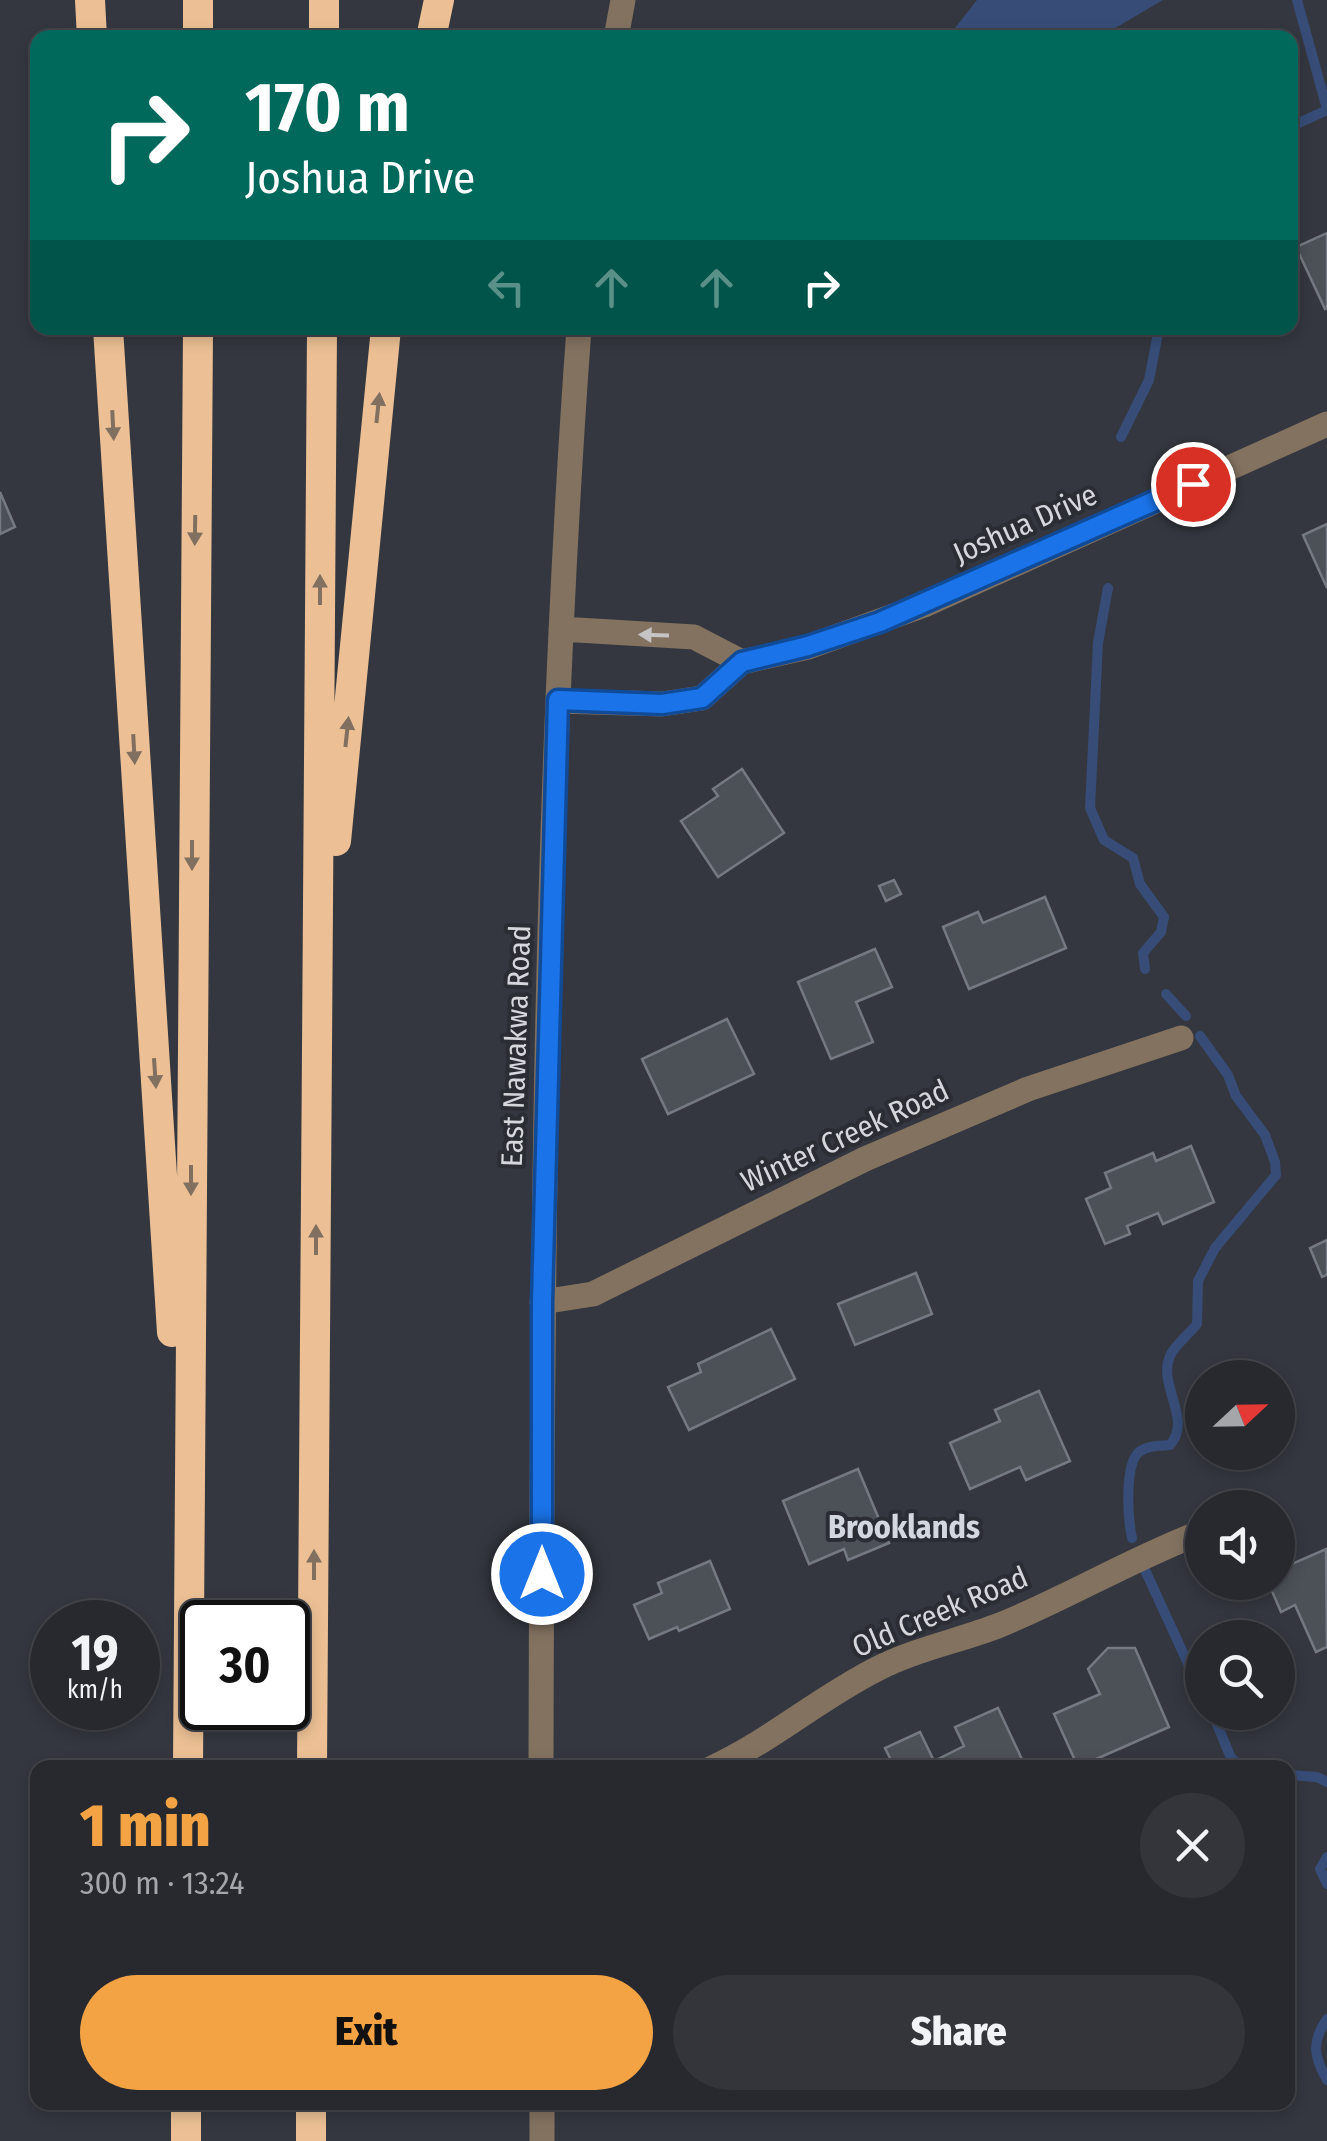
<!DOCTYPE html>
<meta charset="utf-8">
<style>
:root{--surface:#27292f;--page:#33353b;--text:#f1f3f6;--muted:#a4a6aa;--line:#43454b;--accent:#f4a344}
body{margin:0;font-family:"Fira Sans Condensed",sans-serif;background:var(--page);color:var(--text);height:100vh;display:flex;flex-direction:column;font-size:38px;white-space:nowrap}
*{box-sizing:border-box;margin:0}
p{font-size:32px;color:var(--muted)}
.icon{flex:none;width:55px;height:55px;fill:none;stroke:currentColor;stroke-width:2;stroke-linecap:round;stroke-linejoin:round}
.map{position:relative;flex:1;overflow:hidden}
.details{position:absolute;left:30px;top:1760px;width:1265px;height:350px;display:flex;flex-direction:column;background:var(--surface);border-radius:20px;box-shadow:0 5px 15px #0003,0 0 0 2px var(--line)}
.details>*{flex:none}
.hud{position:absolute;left:30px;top:30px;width:1268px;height:305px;border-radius:20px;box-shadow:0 5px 15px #0003,0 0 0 2px var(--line);background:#00695c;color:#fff;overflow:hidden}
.needle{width:65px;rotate:68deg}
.fabs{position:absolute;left:1185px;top:1360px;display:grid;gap:20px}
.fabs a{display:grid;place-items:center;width:110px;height:110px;border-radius:50%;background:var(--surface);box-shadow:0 5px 15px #0003,0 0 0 2px var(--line);font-size:50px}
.speed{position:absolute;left:30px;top:1600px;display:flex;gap:20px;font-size:50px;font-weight:700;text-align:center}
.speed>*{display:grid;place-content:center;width:130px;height:130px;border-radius:50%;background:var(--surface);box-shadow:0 5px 15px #0003,0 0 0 2px var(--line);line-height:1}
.speed small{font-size:25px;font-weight:400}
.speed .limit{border:5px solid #111;border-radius:15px;background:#fff;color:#111}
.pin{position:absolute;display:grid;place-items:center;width:85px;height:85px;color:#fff;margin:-42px;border:5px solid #fff;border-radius:50%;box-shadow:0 2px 10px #0007}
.me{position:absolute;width:110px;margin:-55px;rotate:0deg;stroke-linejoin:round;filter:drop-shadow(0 0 8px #0008)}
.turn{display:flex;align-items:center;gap:35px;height:210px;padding:0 50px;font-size:45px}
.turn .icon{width:130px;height:130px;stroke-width:2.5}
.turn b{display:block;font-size:70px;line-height:85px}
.lanes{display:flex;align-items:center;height:95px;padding:0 50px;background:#0003;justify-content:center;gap:50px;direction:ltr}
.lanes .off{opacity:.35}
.round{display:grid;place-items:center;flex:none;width:105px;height:105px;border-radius:52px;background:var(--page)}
.summary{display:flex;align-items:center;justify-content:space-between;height:170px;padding:0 50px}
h1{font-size:60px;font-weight:800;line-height:75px;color:var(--accent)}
.action{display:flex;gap:20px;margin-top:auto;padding:20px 50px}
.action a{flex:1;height:115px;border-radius:60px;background:var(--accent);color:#111;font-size:40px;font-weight:800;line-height:115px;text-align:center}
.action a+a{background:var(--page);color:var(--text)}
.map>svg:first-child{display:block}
.water{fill:#374d77}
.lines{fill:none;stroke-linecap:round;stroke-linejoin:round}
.stream{stroke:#374d77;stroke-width:10}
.building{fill:#4c5158;stroke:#757a82;stroke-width:2.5}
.minor{stroke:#837260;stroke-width:25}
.highway{stroke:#ecc094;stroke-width:30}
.oneway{fill:#816f5f}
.oneway2{fill:#c5c3c3}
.route-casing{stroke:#114b97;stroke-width:25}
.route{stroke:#1a73e8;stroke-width:18}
.labels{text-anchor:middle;stroke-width:8;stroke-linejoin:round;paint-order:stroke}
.street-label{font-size:30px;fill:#d5d7dc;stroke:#2a2d34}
.neighbourhood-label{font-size:32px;font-weight:bold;fill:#d2d7e0;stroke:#2a2d34}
</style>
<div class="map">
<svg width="1327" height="2141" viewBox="0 0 1327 2141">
<rect width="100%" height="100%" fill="#34373f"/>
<path class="water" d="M977 0H1163L1100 37H948Z"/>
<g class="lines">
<path class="stream" d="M1297 0 1327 109
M1290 127 1327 110
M1121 437 1149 380 1159 328
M1108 588 1098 643 1090 808 1104 840 1133 858 1140 884 1164 917 1161 932 1143 953 1145 969
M1166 994 1186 1016
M1132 1538C1128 1520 1124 1465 1139 1452 1148 1445 1159 1446 1170 1445 1193 1419 1157 1385 1170 1356 1175 1345 1189 1334 1197 1324L1198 1281 1215 1248 1276 1175 1275 1162 1265 1135 1236 1096 1228 1075 1200 1036
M1145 1570 1202 1694
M1212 1712 1231 1758 1243 1768
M1288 1775 1317 1777 1327 1782
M1327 1857 1320 1869 1327 1884
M1327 2019C1311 2042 1314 2057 1327 2080"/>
</g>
<path class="building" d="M1327 233V308L1325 309 1296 247Z
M0 492 15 527 0 534Z
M1327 524V588L1303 535Z
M742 769 784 833 718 877 681 821 718 796 713 789Z
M894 880 901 894 886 901 879 886Z
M1045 897 1066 948 969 989 943 927 978 912 983 923Z
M875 949 892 987 856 1002 873 1042 831 1059 798 982Z
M727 1019 754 1074 668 1114 642 1059Z
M1191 1146 1214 1202 1163 1224 1158 1213 1127 1226 1130 1234 1105 1244 1086 1199 1111 1188 1105 1173 1153 1153 1156 1161Z
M1327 1240V1275L1322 1277 1310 1248Z
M916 1273 932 1314 855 1345 838 1304Z
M771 1329 795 1379 689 1430 668 1387 701 1372 698 1364Z
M1039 1391 1070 1461 1026 1480 1020 1467 970 1489 950 1443 1000 1421 995 1410Z
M858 1469 889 1543 848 1560 844 1549 809 1564 783 1501Z
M1326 1549 1327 1647 1316 1652 1295 1605 1281 1612 1268 1582H1278V1570Z
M710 1561 730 1609 679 1631 677 1627 649 1639 634 1605 662 1593 658 1583Z
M1108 1648H1135L1169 1727 1078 1767 1054 1714 1100 1694 1088 1669Z
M998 1708 1026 1768H895L885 1748 920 1732 934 1761 964 1746 955 1727Z"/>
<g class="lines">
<path class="minor" d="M616 38 623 0
M561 629 694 637 742 662
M558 701 662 704 702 698 742 662 808 647 924 605 1327 424
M542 1302 593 1294 865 1159 1028 1089 1181 1038
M541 1768C542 1287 544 807 579 328
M712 1768C771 1741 819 1698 877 1669 916 1649 959 1641 1000 1625 1069 1597 1133 1558 1202 1532
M542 2102V2141"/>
<path class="highway" d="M90 0 92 38
M198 38V0
M324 38V0
M431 38 439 0
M108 328 172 1332
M336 841 386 328
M188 1768 198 328
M312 1768 322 328
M186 2102V2141
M311 2102V2141"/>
</g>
<defs><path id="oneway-solid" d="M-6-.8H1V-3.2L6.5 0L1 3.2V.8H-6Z" transform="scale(2.5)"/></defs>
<g class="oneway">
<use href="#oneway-solid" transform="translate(378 408) rotate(-84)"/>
<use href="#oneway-solid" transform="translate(113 425) rotate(87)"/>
<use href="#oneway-solid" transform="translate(195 530) rotate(91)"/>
<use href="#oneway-solid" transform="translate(320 590) rotate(-90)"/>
<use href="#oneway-solid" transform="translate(347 732) rotate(-84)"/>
<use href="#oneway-solid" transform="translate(134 749) rotate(87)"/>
<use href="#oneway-solid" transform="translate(192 855) rotate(90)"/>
<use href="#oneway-solid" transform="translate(155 1073) rotate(86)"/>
<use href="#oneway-solid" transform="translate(191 1180) rotate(90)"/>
<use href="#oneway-solid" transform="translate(316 1240) rotate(-90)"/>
<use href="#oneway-solid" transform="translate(314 1565) rotate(-90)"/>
</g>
<use class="oneway2" href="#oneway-solid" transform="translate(654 635) rotate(-178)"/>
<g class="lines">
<defs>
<path id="route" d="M542 1574V1302L558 700 662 704 702 698 742 662 808 646 880 622 1193 484"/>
</defs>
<use href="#route" class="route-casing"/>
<use href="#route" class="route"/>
</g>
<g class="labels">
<g class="street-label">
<text transform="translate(1025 524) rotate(-24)" y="10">Joshua Drive</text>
<text transform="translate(516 1046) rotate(-88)" y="10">East Nawakwa Road</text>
<text transform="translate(845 1136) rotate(-25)" y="10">Winter Creek Road</text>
<text transform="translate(940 1612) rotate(-23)" y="10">Old Creek Road</text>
</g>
<g class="neighbourhood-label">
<text x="904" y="1538">Brooklands</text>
</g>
</g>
</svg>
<div class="fabs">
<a><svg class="needle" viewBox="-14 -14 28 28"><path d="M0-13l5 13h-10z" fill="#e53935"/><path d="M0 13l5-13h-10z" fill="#a4a6aa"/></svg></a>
<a><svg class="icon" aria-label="sound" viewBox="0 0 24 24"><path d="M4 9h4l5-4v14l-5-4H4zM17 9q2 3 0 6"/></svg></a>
<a><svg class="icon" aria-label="search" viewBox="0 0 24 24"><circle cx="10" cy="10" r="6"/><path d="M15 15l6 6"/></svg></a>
</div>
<div class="speed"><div>19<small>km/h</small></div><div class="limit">30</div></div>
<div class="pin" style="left:1193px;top:484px;background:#d93025"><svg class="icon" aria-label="arrive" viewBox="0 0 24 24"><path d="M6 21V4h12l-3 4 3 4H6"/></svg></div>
<svg class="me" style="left:542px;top:1574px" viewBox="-20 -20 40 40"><circle r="17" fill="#1a73e8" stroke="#fff" stroke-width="3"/><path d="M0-11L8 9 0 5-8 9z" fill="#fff"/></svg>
<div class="hud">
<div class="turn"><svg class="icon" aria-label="right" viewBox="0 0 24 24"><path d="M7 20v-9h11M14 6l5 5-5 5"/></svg><div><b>170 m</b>Joshua Drive</div></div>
<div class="lanes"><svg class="icon off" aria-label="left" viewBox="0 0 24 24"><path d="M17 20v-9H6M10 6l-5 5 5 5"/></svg><svg class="icon off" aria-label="ahead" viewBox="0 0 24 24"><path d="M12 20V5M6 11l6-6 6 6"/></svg><svg class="icon off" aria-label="ahead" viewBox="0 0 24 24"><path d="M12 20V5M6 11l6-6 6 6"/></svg><svg class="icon" aria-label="right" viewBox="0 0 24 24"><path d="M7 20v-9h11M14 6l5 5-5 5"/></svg></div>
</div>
<section class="details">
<div class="summary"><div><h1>1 min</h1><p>300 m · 13:24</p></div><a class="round"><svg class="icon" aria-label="close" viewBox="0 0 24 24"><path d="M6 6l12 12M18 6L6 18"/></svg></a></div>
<div class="action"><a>Exit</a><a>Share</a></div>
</section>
</div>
